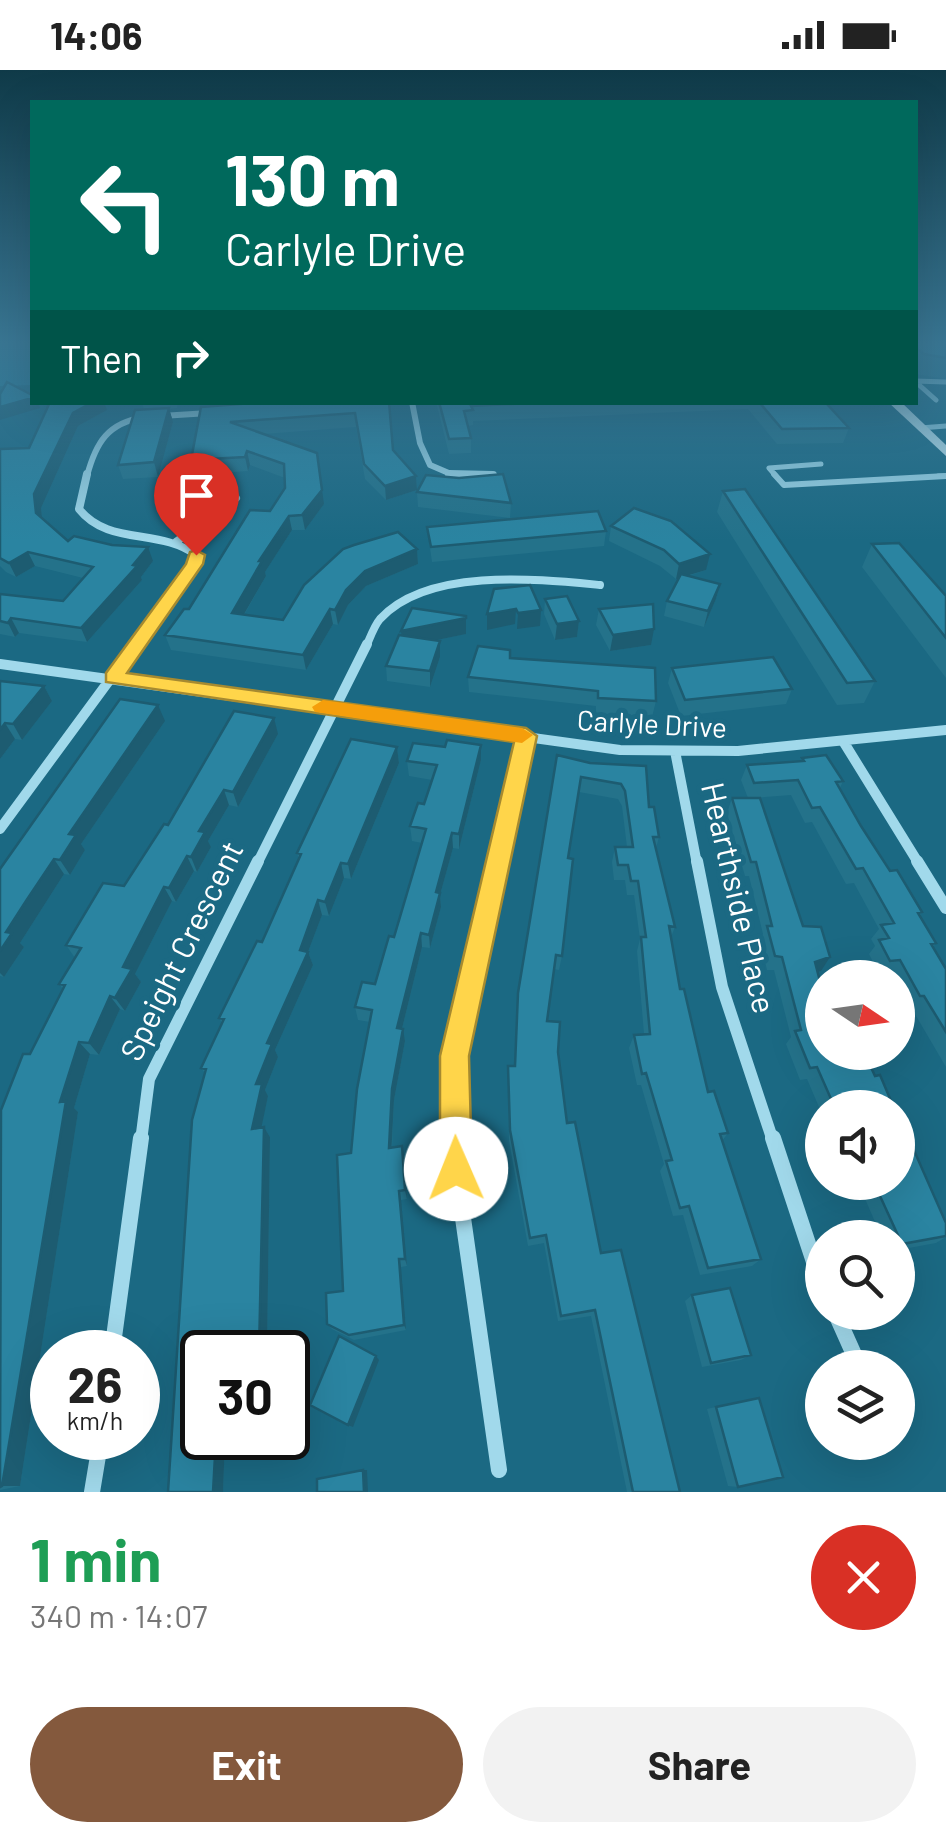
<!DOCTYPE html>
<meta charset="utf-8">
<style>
:root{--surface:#fff;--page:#f2f2f2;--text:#222;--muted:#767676;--accent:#84593d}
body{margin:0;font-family:Barlow,sans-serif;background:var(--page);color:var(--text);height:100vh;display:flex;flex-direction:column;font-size:38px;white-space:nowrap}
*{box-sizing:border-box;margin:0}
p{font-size:32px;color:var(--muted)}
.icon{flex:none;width:55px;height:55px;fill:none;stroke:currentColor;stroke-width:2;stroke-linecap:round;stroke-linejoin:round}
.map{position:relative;height:1422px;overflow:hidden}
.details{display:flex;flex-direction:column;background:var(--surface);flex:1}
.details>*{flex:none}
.top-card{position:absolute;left:30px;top:30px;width:888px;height:305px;border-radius:0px;box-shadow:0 10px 40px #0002;background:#00695c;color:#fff;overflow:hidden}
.needle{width:65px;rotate:103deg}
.fabs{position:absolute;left:805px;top:890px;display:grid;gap:20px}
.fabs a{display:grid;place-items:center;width:110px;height:110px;border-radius:50%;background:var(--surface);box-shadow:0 10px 40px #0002;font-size:50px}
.speed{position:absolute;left:30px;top:1260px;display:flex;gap:20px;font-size:50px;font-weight:700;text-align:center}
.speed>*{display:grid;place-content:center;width:130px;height:130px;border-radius:50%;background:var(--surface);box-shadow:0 10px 40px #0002;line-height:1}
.speed small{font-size:25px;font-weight:400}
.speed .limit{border:5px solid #111;border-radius:15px;background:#fff;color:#111}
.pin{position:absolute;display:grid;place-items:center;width:85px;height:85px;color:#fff;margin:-102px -42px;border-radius:50% 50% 50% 0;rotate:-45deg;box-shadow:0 0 10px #0007}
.pin .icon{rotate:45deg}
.me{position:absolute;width:110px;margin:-55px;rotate:359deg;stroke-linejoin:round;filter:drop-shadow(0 0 8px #0008)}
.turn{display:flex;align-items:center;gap:35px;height:210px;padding:0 30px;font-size:45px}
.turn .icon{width:130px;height:130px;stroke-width:2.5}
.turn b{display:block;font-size:70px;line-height:85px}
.then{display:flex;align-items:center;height:95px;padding:0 30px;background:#0003;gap:20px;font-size:38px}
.round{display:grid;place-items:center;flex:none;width:105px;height:105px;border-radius:52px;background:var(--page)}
.headline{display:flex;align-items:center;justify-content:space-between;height:170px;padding:0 30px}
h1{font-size:60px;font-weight:700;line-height:75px;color:#1e9e55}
.action{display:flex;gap:20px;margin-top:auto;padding:20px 30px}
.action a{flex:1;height:115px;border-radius:60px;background:var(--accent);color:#fff;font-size:40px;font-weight:700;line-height:115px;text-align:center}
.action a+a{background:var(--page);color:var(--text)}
.status{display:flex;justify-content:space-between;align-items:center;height:70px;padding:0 50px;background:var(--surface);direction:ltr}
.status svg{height:28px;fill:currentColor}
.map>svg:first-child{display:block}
.green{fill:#247f9c}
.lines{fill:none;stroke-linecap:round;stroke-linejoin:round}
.lane-far1{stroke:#a1d9eb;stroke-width:5}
.lane{stroke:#a1d9eb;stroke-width:6}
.street-far4{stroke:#a1d9eb;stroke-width:6}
.street-far3{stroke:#a1d9eb;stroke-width:8}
.street-far2{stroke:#a1d9eb;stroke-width:10}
.street-far1{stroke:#a1d9eb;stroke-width:12}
.street{stroke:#a1d9eb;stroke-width:16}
.secondary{fill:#ccedf8;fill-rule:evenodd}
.wall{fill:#24728a}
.shaded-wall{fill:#1d5c71}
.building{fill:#2a84a1;stroke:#1d5c71;stroke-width:2.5}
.route{fill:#ffd54a;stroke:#a68a30;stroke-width:2.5}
.slow{fill:#f59e0b}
.labels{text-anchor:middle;stroke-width:10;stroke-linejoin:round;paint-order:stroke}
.street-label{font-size:28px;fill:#fff;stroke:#1b6983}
.near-street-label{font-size:32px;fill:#fff;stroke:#1b6983}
</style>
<div class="status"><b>14:06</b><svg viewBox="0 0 49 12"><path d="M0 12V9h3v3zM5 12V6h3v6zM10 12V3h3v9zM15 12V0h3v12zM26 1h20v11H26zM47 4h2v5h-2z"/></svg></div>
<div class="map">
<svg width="946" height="1422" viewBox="0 0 946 1422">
<rect width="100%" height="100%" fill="#1b6983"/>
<path class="green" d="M0 272H32V315L0 316Z"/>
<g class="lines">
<path class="lane-far1" d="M915 311 946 312
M918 314 936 330
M837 332H877
M920 358 946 356
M776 406 769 398 821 394
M938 406H946"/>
<path class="lane" d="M774 404 784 415 946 406"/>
<path class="street-far4" d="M412 332 420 373 430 395 451 404 493 405
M161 346 209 343
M87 406C96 372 108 353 144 347"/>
<path class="street-far3" d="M87 404 79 439C108 476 160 458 196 485L194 495 134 577
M449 404 493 405
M176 472 236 428
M366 577C370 568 374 556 380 549 427 497 538 509 600 515"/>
<path class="street-far2" d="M0 594 620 680 738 681 946 660
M843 671 919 794
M675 681 697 794
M0 759 136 574
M257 794 367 574
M498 794 527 666"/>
<path class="street-far1" d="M697 791 722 917 773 1071
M917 791 946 838
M141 1071 149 1009 258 791
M456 1071 455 986 499 791"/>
<path class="street" d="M456 1068V1099L499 1400
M773 1068 822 1216
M835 1242 860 1298
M112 1282 141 1068
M92 1422 101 1368"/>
<path class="secondary" d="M888 332H901L946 375V386Z"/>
</g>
<path class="wall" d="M915 272H946V309L915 304Z
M142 332H178L177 338 169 339 173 352 158 407 123 409 118 395 144 340Z
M206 332H389L393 380 416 406 417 420 386 430 365 409 356 357 263 364 324 434 305 460H292L265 502 266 506 244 545 283 550 417 479 418 494 366 516 348 535 338 555 333 554 306 600 171 580 165 565 189 539 270 441 285 418V408L250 395 248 401 195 405 191 390 207 336Z
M436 332H825L849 358 843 373 777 374 748 339 473 351V355L468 356 471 368V383L449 384Z
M107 340 78 356 41 438 42 448 68 471 153 491 141 507 142 510 87 572 19 563 15 567 0 564V524L63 531 83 508 35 496 16 507 6 502 0 496V379L29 378Z
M723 421 875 611 864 633 837 635 717 442Z
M417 422 511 433 510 448 418 437Z
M611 456 706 500 688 506 720 514 716 529 704 557 664 546 667 531 679 508 676 509 660 496 609 471Z
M427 457 606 461 604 476 432 492Z
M872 474 946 526V608L862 497Z
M545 529 579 551 577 567 555 570 544 544Z
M599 539 651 575 610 581 596 555Z
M466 564 436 570 440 571V587L430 617 387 611 386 596 399 565Z
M510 588 656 631 652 647 596 644V636L469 622 468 607Z
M672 598 792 619 786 634 681 646 668 613Z
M0 611 44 616 52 631 22 670 15 669 0 689Z
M165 651 81 774 85 780 70 805 64 804 20 873 24 877 4 907 0 906V799Z
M278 664 238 737 229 735 208 771 211 777 197 802 194 801 176 832 172 831 135 904 141 912 125 941 120 939 99 985 90 984 74 1038 78 1042 20 1416 0 1420V1044L63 919 59 914 75 888 66 875 124 816 168 755Z
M351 669 397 677 399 693 351 809 344 808 329 846 322 845 308 882 313 895 275 980 278 987 265 1020 268 1026 261 1057H264L270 1067 267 1282H202V1368H225L223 1422H168L192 1050 205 1003 201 998 222 953 219 948 257 871 262 872 299 790 297 783Z
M481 675V690L459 779 453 778 440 825 441 837 430 878 422 877 402 959 405 971 394 1030 392 1078 402 1076 404 1086 407 1129 401 1130 407 1196 401 1197 406 1260 354 1270 332 1259 327 1254 343 1221 351 1083 370 952 358 950 355 937 375 914 394 867 422 773 412 771 410 756 424 734 432 710 409 706 407 691 445 677Z
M557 685 590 693 646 696 649 737 659 767 656 778 675 857 671 867 680 919 708 1022 728 1063 722 1071 761 1189 752 1196 700 1205 683 1145 673 1146 660 1101 664 1094 641 1015H637L629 978 634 965 644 964 637 881 640 869 634 825H627L625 810H614L612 792 615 777H627L622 736 618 729 579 722 568 788 562 886 559 900 554 899 547 951 558 982 567 1053 601 1183 680 1422H627L591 1246 558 1251 544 1173 528 1176 509 1071 508 996H514Z
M802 688 843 711 840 718 861 756 890 801 922 842 920 846 936 873 933 877 946 899V997L912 939H908L898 919V908H891L889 903 879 904 869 884 875 876 871 869 879 859 854 813 846 814 812 752 805 753 791 725 753 728 821 901 818 902 822 982 875 1006 894 1038H822V1044L807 1009 800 1010 786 974 791 967 774 900H767L760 870 763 864 749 806H745L727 743 732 728H748L741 710 747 695 801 691Z
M843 1112H898L946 1167 936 1173 898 1180V1168H882L863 1124 849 1126Z
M692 1225 751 1285 741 1290 702 1297 685 1231Z
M716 1337 738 1417 728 1416 707 1339Z"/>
<path class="shaded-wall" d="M32 328V332H38L40 338 0 350V337Z
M93 332H104L107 340 78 356 41 438 43 457 36 443 34 424 73 343Z
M169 338 173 352 158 407 154 392Z
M247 381 250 395 248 401 245 387Z
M317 383 324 434 305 460 302 445Z
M416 406 417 420 386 430 385 416Z
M289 446 292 460 265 502 266 506 236 558 232 543 259 491Z
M148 477 153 491 141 507 142 510 87 572 81 558Z
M417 479 418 494 366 516 348 535 338 555 335 540 346 520 365 501Z
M28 482 35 496 16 507 9 493Z
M710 484 706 500 676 509 679 494Z
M720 514 716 529 704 557 708 541Z
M330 539 333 554 306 600 303 585Z
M516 539 515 554 487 560V544Z
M541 540 540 556 517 559 518 543Z
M11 548 19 563 15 567 8 553Z
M466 548V564L403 577 401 561Z
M579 551 577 567 555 570 557 554Z
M654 559 651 575 610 581 613 565Z
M440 571V587L430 617V601Z
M44 616 52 631 22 670 13 654Z
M158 635 165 651 81 774 85 780 70 805 60 790 69 764Z
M274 648 278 664 238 737 233 722Z
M5 653 15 669 0 689V660Z
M481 675V690L459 779V764Z
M397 677 399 693 351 809 348 794Z
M224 720 229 735 208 771 211 777 197 802 191 787 199 761Z
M452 763 453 778 440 825 441 837 430 878 429 865 436 822Z
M187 786 194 801 176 832 169 818Z
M54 789 64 804 20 873 24 877 4 907 0 903V881L6 862Z
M341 793 344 808 329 846 325 832Z
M164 817 172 831 135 904 141 912 125 941 115 928 123 897Z
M318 830 322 845 308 882 313 895 275 980 278 987 265 1020 268 1026 259 1069 252 1059 256 1014 267 973Z
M421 863 422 877 399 971 397 958Z
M830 887 821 901 806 906 815 892Z
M110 926 120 939 99 985 89 973Z
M403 959 405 971 394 1030 391 1088 389 1078 392 1019Z
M79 972 90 984 74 1038 78 1042 20 1416H2L60 1032Z
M264 1057 270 1067 267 1282H259Z
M402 1076 404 1086 407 1129 405 1120Z
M399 1121 401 1130 407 1196 405 1189Z
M399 1189 401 1197 406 1260 404 1255Z
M376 1286 379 1290 353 1357 348 1355Z
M216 1368H225L223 1422H213Z
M363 1400H367L368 1422H364Z"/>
<path class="building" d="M915 272H946V288L924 284 915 277Z
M7 312 32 325V328L0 337V324Z
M50 332H93L73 343 34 424 36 443 68 471 74 466 112 475 148 477 133 495 137 496 81 558 11 548 8 553 0 551V524L63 531 93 497 28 482 9 493 0 488V379L29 378Z
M265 332H389L393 380 416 406 385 416 364 394 355 343 230 352 317 383 322 420 302 445 289 446 259 491H262L232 543 283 550 304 515 343 479 354 475 398 462 417 479 365 501 346 520 335 540 330 539 303 585 165 565 184 539H189L250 440 270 441 285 418 284 394 247 381 245 387 191 390 201 337Z
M439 332H554L471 336 473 340 464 341 471 368 449 369Z
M759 332H825L849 358 782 359Z
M169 338 154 392 118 395 135 340Z
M503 404 511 433 417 422 426 405 459 408Z
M745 419 875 611 847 613 723 421Z
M634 438 671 451 710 484 679 494 664 480 611 456Z
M598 441 606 461 431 477 427 457Z
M899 473 946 526V568L872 474Z
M681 504 720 514 708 541 667 531Z
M530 515 541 540 518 543 516 539 487 544 494 519Z
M567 526 579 551 557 554 545 529Z
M653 534 654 559 613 565 599 539Z
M412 538 466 546V548L401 561Z
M399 565 440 571 430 601 386 596Z
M478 576 510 580V588L655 598 656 631 598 628V621L468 607Z
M773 587 792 619 685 630 672 598Z
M0 611 44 616 13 654 5 653 0 660Z
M120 629 158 635 69 764 76 765 60 790 54 789 26 831 6 862 12 863 0 881V799Z
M234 641 274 648 233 722 224 720 199 761 205 762 191 787 187 786 169 818 164 817 123 897 132 899 115 928 110 926 89 973 79 972 60 1032 66 1031 2 1416 0 1417 1 1040 23 984H30L65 915 59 914 81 878 66 875 103 813 124 816 164 754 168 755Z
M351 669 397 677 348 794 341 793 325 832 318 830 300 880 308 882 267 973 272 974 256 1014H262L252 1059 264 1057 259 1282H202V1368H216L213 1422H168L192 1050 206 999 201 998 224 949 219 948 257 871 262 872 301 784 297 783Z
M447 670 481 675 459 764 452 763 436 822 440 823 429 865 421 863 397 958 403 959 392 1019 389 1078 402 1076 405 1120 399 1121 405 1189H399L404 1255 349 1265 327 1254 326 1223 343 1221 337 1085 351 1083 357 1019 372 940 355 937 362 912 375 914 389 866 394 867 426 759 410 756 418 733 424 734 437 695 407 691 413 673 445 677Z
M557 685 590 693 646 696 649 737H654L659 767H653L675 857 669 856 680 919H684L708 1022 714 1021 728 1063 720 1064 761 1189 708 1198 689 1136 680 1138 666 1091 672 1090 646 1003 642 1004 634 965 650 964 641 867H646L638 811H631L628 795H618L615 777H633L625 721 621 714 581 707 568 788 573 789 562 886 556 885 547 951 560 952 558 982 567 1053 575 1052 601 1183 621 1180 680 1422H633L595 1240 561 1246 546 1165 530 1168 510 1060 508 996H515L518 923Z
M826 685 843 711 836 712 861 756 890 801 897 800 922 842 918 843 936 873 931 874 946 899V962L924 926H920L900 890 890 891 879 870 889 868 881 855 894 853 863 798 856 799 820 737 812 738 798 710 754 713 747 695 804 691 802 688Z
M732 728H760L803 856 821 857 830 887 815 892 822 919V982H864L875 1006 880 1005 894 1038H835L817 997 810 998 795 961 801 960 782 887 775 886 767 856H772L756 792H751Z
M898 1044 946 1153V1166L902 1174 875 1115 861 1117 859 1112H898Z
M730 1218 751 1285 711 1293 692 1225Z
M339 1266 376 1286 348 1355 310 1335Z
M759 1328 783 1407 738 1417 716 1337Z
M363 1400 364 1422H317V1409Z"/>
<linearGradient id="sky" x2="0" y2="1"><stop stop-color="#0f3a48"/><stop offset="0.58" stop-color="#397693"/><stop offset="1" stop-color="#397693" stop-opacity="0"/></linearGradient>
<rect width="946" height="471" fill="url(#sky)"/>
<path class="route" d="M196 480 205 485 203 494 127 603 526 658 537 666 469 986 472 1099 467 1110 456 1115 445 1110 440 1099V986L514 672 106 612V603L186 494 190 482Z"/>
<path class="slow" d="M323 630 522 658 533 665 522 673 315 642 312 637Z"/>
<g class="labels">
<g class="street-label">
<text transform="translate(652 654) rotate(3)" y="10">Carlyle Drive</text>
</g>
<g class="near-street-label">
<text transform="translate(738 828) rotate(77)" y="11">Hearthside Place</text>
<text transform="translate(182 881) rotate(-64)" y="11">Speight Crescent</text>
</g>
</g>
</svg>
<div class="fabs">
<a><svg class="needle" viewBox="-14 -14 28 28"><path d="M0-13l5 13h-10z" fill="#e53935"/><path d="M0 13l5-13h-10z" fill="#767676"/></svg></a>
<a><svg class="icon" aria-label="sound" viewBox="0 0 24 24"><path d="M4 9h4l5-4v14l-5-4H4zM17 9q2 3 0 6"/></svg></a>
<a><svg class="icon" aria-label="search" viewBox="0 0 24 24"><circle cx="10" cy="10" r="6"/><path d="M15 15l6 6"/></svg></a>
<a><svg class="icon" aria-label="layers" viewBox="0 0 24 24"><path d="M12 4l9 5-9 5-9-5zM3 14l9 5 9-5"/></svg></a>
</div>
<div class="speed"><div>26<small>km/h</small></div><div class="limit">30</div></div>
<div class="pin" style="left:196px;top:485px;background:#d93025"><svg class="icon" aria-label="arrive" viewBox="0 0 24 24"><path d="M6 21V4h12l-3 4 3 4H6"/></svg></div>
<svg class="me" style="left:456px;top:1099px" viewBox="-20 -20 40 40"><circle r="19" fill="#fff"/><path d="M0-13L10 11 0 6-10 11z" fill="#ffd54a"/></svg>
<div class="top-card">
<div class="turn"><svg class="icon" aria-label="left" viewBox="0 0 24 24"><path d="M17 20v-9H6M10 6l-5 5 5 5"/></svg><div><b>130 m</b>Carlyle Drive</div></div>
<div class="then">Then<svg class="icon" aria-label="right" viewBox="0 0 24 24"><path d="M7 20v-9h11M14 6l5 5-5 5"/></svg></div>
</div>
</div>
<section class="details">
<div class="headline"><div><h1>1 min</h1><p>340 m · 14:07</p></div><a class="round" style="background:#d93025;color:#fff"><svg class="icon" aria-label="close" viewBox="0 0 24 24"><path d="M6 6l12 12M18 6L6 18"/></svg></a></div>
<div class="action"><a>Exit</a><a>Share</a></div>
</section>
